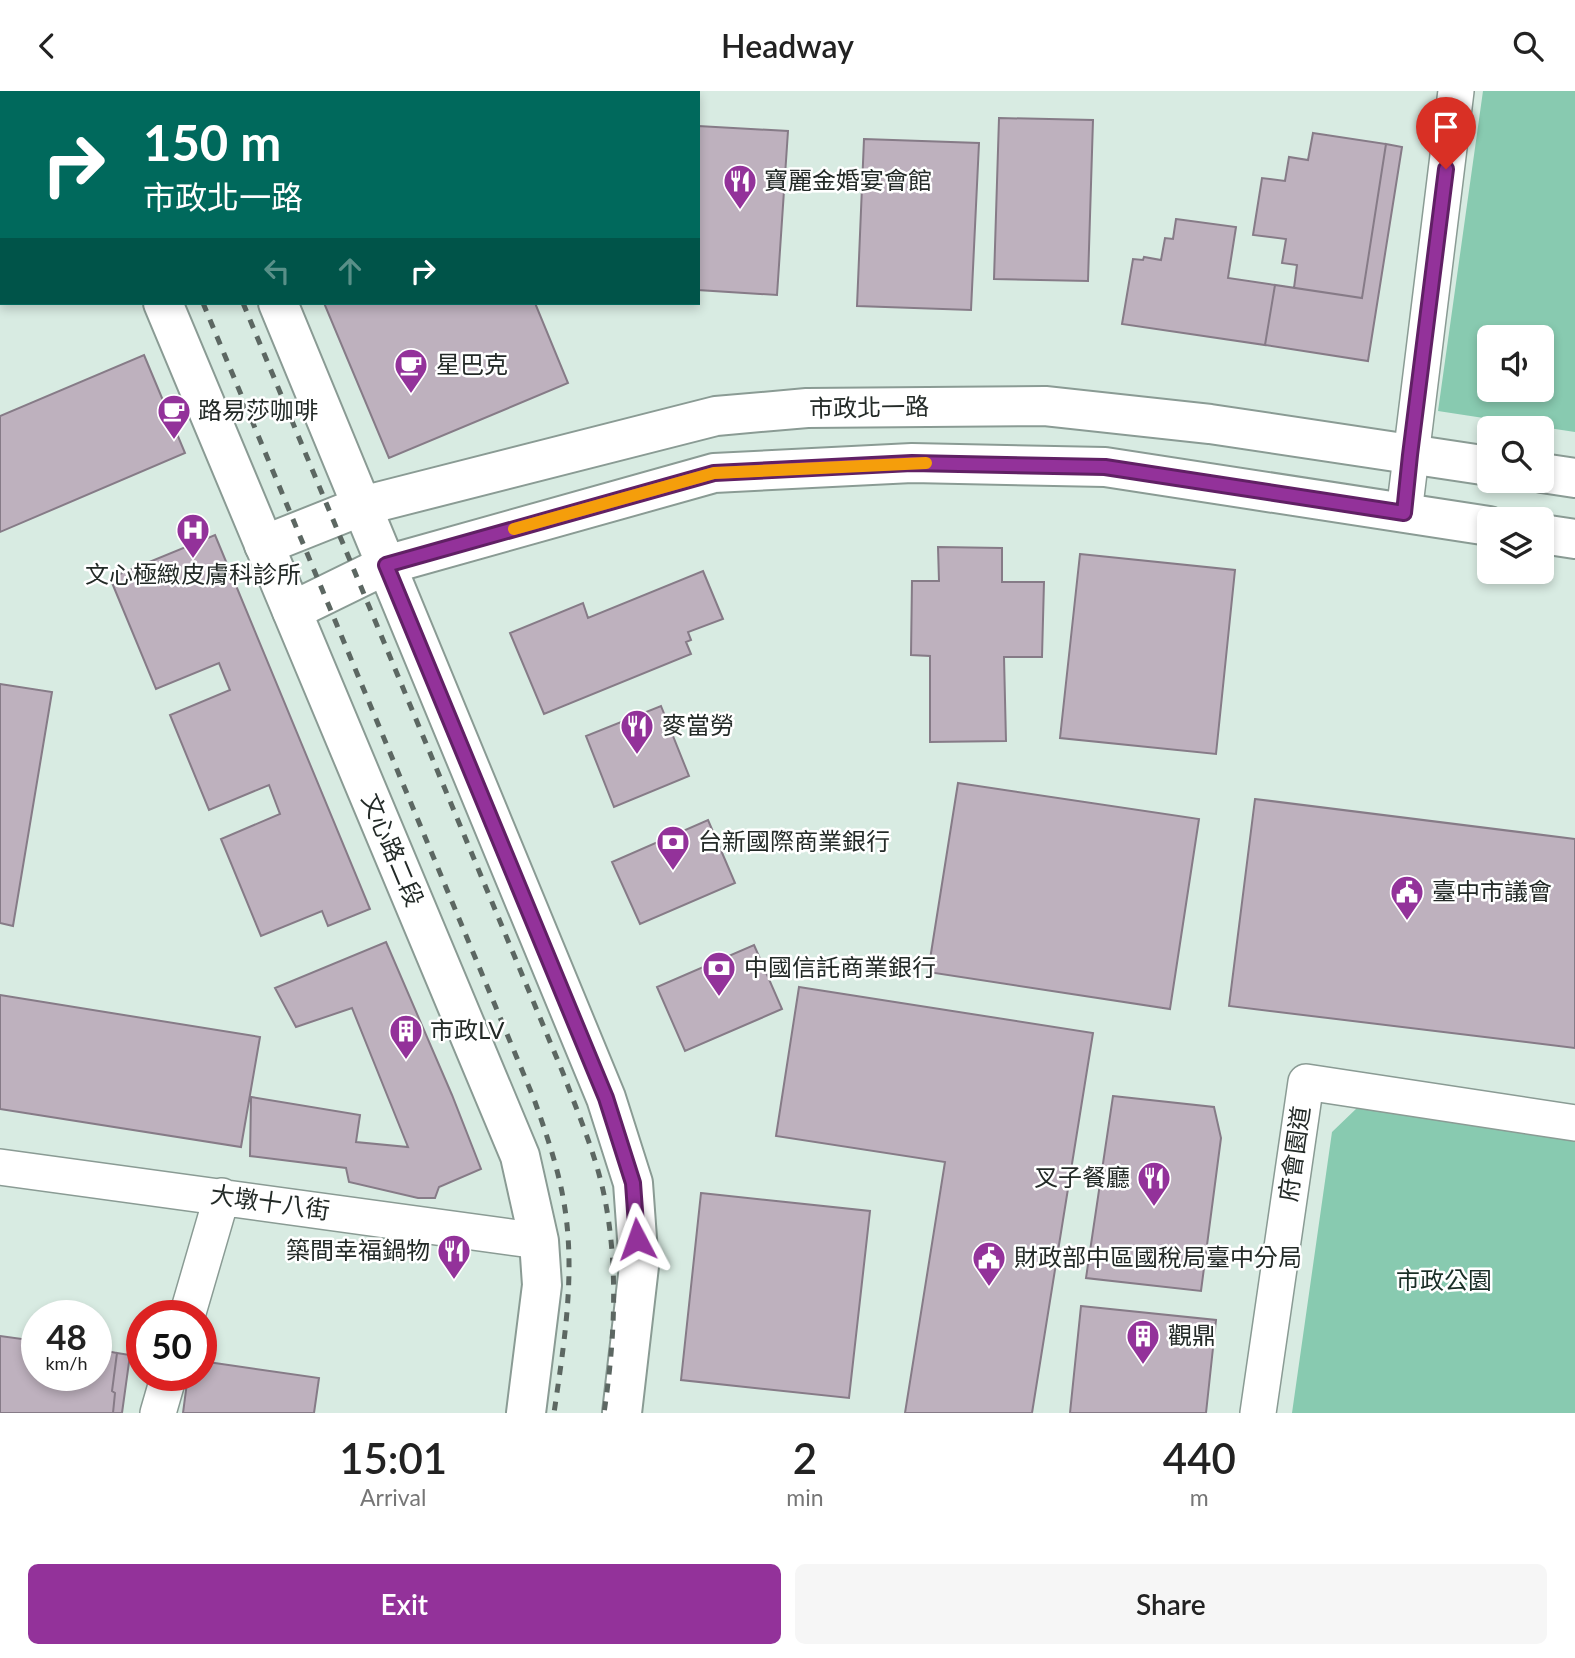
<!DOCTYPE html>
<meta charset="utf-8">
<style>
:root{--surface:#fff;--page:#f6f6f6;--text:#222;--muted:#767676;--accent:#93329a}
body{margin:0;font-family:Lato,"Noto Sans TC",sans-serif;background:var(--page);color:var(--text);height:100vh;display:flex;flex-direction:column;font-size:26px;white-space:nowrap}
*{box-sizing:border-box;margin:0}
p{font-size:23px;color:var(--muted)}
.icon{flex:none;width:38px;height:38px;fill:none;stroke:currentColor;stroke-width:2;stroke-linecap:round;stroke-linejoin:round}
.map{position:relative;height:1322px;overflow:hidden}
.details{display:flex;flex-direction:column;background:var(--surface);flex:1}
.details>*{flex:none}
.banner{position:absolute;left:0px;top:0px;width:700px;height:214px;box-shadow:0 4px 10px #0003;background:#00695c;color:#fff;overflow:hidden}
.buttons{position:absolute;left:1477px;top:234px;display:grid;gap:14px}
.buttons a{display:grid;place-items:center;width:77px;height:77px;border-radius:10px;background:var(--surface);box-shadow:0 4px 10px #0003;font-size:35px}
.speed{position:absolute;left:21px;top:1209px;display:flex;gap:14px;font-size:35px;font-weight:700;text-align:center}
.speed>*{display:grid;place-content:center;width:91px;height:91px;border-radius:50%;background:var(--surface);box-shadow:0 4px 10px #0003;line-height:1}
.speed small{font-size:18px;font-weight:400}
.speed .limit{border:10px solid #d22;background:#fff;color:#111}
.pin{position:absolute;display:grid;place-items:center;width:60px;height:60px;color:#fff;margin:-72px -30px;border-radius:50% 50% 50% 0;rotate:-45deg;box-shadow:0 0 7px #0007}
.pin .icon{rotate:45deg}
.me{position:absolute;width:77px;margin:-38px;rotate:356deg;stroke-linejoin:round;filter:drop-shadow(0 0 5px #0008)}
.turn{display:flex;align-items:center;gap:24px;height:147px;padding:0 28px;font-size:32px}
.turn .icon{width:91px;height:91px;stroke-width:2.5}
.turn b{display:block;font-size:49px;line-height:60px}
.lanes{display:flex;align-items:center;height:66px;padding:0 28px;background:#0003;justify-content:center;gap:35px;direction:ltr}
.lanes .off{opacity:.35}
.eta{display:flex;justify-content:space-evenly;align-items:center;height:119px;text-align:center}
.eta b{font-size:42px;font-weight:600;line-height:49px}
.cta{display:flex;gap:14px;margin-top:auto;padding:14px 28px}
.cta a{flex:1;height:80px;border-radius:10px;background:var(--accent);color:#fff;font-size:28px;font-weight:600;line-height:80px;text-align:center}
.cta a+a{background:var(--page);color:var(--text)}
header{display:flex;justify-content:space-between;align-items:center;height:91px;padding:0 28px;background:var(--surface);font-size:32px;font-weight:600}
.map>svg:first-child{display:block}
.green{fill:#88cab0;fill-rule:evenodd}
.building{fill:#beb1be;stroke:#867b87;stroke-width:2}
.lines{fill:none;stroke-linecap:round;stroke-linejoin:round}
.minor-casing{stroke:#8a9b94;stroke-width:38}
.tertiary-casing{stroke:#8a9b94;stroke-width:42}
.secondary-casing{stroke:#8a9b94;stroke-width:42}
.minor{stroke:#fff;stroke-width:35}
.tertiary{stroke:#fff;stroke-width:38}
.secondary{stroke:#fff;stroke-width:38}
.rail{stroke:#5c6762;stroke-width:5;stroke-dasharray:9 9;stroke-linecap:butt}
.route-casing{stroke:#602064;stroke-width:18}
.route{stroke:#93329a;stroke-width:12}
.slow{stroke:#f59e0b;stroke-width:12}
.labels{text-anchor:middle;stroke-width:5;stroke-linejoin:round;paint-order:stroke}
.poi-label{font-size:24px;fill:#232a27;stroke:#fff;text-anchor:start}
.street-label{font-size:24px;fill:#232a27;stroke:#fff}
.park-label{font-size:24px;fill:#192e26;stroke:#fff}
</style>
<header><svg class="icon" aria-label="back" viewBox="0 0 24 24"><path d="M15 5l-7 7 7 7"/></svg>Headway<svg class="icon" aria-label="search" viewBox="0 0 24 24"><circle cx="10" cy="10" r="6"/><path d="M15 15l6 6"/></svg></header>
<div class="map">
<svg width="1575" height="1322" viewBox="0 0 1575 1322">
<rect width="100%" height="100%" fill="#d8ebe2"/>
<path class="green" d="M1483 0H1575V341L1438 320ZM1489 247H1542V299H1489Z
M1357 1017 1575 1048V1322H1292L1332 1041Z"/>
<path class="building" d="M289 0H416L417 2H290Z
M999 27 1093 29 1088 190 994 188Z
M698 35 788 40 777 204 698 199Z
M1313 42 1386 53 1362 207 1294 197 1297 174 1282 172 1286 148 1253 144 1262 87 1285 90 1289 66 1308 69Z
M864 48 979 52 971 219 857 215Z
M1386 53 1402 56 1368 270 1265 254 1275 194 1362 207Z
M1176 128 1236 136 1228 187 1275 194 1265 254 1122 233 1133 168 1143 169 1144 166 1161 169 1165 147 1173 148Z
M324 212H535L568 292 389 367Z
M144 264 185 362 0 441V325Z
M215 444 370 818 328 835 322 820 261 845 221 748 280 723 269 694 209 719 170 624 230 599 219 572 156 598 110 487Z
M938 456 1002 457V491H1044L1042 566H1004L1006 650 930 651V565L911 564 912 490H939Z
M1080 463 1235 479 1216 663 1060 647Z
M703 480 723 528 688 541 691 549 686 551 691 563 544 623 510 542 583 512 588 527Z
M0 593 52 601 13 835 0 832Z
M661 615 689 685 614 716 586 645Z
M958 692 1199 728 1170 918 928 881Z
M1255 708 1575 748V957L1229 915Z
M708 729 735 792 640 833 612 771Z
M386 851 452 1004 481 1078 439 1096 435 1107H418L349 1091 346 1077 250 1065 251 1006 360 1024 356 1051 408 1056 352 917 296 936 275 897Z
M754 854 782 918 685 960 657 896Z
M799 896 1093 942 1032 1322H905L945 1071 776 1045Z
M0 904 260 946 241 1056 0 1018Z
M1113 1005 1214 1016 1221 1047 1201 1200 1086 1187Z
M701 1102 870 1120 849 1307 681 1289Z
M1081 1215 1216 1229 1206 1322H1070Z
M0 1245 37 1250V1284H96V1258L117 1262 112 1300 115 1302 113 1322H0Z
M117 1262 130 1264 122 1322H113L115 1302 112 1300Z
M201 1270 319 1287 314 1322H183L188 1284H201Z"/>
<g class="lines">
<defs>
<path id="minor" d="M1404 422 1456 0
M0 1076 539 1150
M187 1225 222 1105
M158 1322 169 1284
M1258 1322 1306 991 1575 1032"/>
<path id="tertiary" d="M1542 382 1575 387
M1542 443 1575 448
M264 454 362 415 716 325 807 317 1045 315 1210 333 1489 375
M292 520 386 474 714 382 912 372 1105 376 1489 435"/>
<path id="secondary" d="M75 0 76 2
M191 0 192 2
M163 212 520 1065 539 1150 542 1194 526 1322
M278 212 606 1007 633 1092 639 1175 622 1322"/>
</defs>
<use href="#minor" class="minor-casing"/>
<use href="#tertiary" class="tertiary-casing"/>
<use href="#secondary" class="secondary-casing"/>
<use href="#minor" class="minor"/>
<use href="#tertiary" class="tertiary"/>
<use href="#secondary" class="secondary"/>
<path class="rail" d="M114 0 115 2
M155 0 156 2
M203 212 534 1008C546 1042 558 1076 564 1112 576 1182 564 1253 554 1322
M243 212 563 982C577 1020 594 1059 603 1099 619 1172 615 1248 604 1322"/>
</g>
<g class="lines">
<defs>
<path id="route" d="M637 1148 633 1092 606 1007 386 474 714 382 912 372 1105 376 1404 422 1410 364 1446 78"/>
</defs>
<use href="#route" class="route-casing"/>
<use href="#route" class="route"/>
<path class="slow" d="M514 438 714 382 926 372"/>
</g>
<defs>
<symbol id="restaurant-pin" viewBox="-11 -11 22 30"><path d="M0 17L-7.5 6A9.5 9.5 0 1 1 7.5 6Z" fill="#93329a" stroke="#fff"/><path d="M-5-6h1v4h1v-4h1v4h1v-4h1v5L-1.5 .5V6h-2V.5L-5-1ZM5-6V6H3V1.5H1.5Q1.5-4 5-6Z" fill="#fff"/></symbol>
<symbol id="cafe-pin" viewBox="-11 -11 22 30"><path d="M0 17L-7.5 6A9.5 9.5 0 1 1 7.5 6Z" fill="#93329a" stroke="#fff"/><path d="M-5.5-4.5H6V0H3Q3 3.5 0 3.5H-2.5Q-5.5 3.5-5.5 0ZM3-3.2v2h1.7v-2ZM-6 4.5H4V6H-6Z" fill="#fff"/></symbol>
<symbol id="hospital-pin" viewBox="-11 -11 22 30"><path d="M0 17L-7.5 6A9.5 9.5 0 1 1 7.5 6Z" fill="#93329a" stroke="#fff"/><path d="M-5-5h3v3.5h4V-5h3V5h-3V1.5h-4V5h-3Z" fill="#fff"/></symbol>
<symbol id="bank-pin" viewBox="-11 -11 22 30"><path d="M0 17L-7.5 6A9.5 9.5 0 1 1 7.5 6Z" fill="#93329a" stroke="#fff"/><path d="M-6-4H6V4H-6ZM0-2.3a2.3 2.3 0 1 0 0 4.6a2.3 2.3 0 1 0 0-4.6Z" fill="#fff"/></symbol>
<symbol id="civic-pin" viewBox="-11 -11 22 30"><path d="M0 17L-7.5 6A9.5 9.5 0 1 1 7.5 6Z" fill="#93329a" stroke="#fff"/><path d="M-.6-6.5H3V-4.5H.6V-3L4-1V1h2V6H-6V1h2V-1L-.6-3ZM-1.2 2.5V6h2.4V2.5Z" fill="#fff"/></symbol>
<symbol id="building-pin" viewBox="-11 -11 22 30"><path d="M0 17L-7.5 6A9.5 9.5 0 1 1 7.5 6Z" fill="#93329a" stroke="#fff"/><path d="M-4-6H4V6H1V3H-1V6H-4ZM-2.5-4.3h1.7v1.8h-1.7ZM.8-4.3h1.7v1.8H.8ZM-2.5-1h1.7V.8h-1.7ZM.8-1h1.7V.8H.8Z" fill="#fff"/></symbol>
</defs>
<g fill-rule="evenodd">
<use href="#restaurant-pin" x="721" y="71" width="38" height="52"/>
<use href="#cafe-pin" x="392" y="255" width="38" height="52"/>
<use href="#cafe-pin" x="155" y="301" width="38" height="52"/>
<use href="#hospital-pin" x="174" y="420" width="38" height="52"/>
<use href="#restaurant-pin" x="618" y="616" width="38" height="52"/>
<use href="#bank-pin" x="654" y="732" width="38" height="52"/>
<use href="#civic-pin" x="1388" y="782" width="38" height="52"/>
<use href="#bank-pin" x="700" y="858" width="38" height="52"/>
<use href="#building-pin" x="387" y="921" width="38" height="52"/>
<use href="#restaurant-pin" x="1135" y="1068" width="38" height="52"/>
<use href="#restaurant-pin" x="435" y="1141" width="38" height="52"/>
<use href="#civic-pin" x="970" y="1148" width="38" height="52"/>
<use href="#building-pin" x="1124" y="1226" width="38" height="52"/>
</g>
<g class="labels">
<g class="poi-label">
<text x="764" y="98">寶麗金婚宴會館</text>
<text x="436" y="282">星巴克</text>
<text x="198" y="328">路易莎咖啡</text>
<text x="193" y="492" text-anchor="middle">文心極緻皮膚科診所</text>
<text x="662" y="643">麥當勞</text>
<text x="698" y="759">台新國際商業銀行</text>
<text x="1432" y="809">臺中市議會</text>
<text x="744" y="885">中國信託商業銀行</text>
<text x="430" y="948">市政LV</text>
<text x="1130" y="1095" text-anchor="end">叉子餐廳</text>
<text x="430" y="1168" text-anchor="end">築間幸福鍋物</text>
<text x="1014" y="1175">財政部中區國稅局臺中分局</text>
<text x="1168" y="1253">觀鼎</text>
</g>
<g class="street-label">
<text transform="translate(869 317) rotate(-1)" y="8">市政北一路</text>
<text transform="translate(392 759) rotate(67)" y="8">文心路二段</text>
<text transform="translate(1295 1063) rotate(-82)" y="8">府會園道</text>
<text transform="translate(270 1112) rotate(8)" y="8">大墩十八街</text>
</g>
<g class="park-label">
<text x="1444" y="1198">市政公園</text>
</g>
</g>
</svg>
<div class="buttons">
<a><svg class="icon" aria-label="sound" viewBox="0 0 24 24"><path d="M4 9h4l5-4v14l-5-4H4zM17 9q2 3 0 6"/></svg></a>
<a><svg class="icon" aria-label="search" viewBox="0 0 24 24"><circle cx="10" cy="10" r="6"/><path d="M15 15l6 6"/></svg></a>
<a><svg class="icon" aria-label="layers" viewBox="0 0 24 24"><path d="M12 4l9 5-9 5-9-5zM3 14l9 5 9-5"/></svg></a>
</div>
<div class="speed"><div>48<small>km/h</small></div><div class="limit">50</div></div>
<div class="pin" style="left:1446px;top:78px;background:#d93025"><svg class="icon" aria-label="arrive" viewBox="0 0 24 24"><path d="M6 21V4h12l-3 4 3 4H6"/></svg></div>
<svg class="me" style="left:637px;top:1148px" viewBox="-20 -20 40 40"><path d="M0-17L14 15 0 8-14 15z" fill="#93329a" stroke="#fff" stroke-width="4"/></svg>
<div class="banner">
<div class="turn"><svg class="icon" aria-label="right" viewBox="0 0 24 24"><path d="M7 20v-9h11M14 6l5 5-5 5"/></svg><div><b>150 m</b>市政北一路</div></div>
<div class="lanes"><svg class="icon off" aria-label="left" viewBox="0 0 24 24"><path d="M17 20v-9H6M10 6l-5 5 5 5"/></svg><svg class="icon off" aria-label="ahead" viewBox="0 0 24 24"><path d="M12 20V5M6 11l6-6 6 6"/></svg><svg class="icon" aria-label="right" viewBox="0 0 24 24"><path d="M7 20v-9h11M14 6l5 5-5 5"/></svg></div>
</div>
</div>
<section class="details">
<div class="eta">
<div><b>15:01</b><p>Arrival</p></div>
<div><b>2</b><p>min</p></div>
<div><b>440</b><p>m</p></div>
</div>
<div class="cta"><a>Exit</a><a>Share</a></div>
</section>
